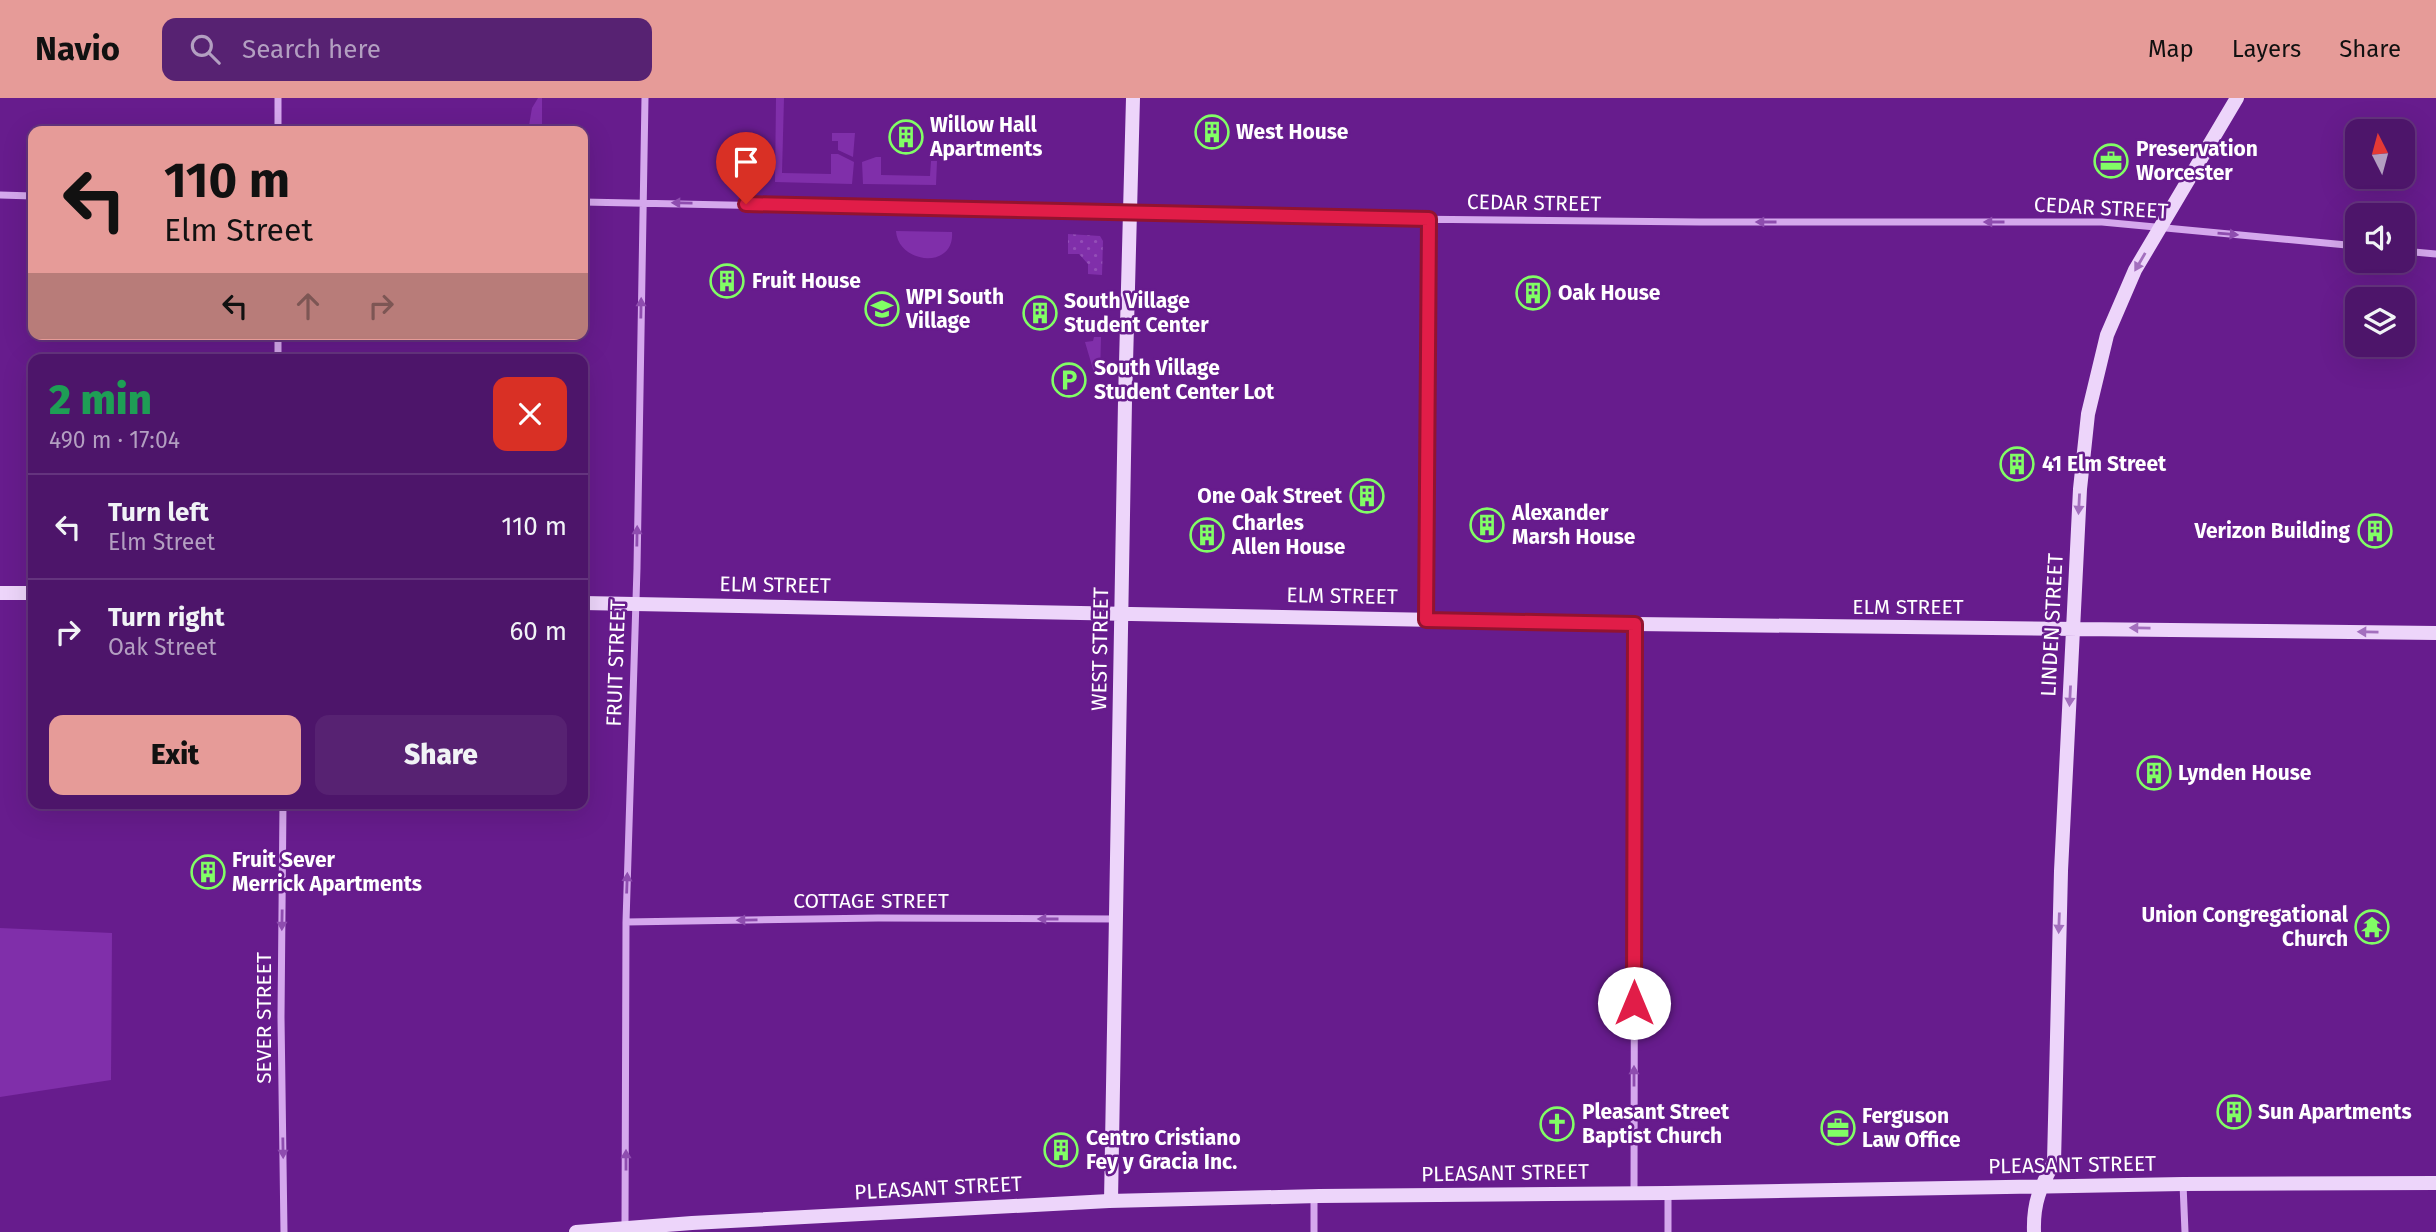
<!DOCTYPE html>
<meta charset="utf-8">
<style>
:root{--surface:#4d156a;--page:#572272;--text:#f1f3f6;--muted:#b39fc1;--line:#64347e;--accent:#e69b98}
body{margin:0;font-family:"Fira Sans",sans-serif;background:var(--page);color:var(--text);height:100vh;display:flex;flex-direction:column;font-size:26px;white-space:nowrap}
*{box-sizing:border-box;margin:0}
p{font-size:23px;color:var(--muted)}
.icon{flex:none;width:38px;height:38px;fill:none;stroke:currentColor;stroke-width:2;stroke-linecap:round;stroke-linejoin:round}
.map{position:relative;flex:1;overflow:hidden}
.drawer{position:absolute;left:28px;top:256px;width:560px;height:455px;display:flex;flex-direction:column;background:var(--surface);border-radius:14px;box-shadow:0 7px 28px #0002,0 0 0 2px var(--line)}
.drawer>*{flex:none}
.banner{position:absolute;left:28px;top:28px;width:560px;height:214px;border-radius:14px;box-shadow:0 7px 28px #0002,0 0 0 2px var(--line);background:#e69b98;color:#111;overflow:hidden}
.needle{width:46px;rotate:354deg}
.controls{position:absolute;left:2345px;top:21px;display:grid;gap:14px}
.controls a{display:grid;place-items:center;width:70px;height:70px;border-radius:14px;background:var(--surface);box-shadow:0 7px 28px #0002,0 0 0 2px var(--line);font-size:35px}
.pin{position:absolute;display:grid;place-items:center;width:60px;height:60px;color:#fff;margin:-72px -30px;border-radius:50% 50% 50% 0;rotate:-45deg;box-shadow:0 0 7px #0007}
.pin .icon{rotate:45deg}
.me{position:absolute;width:77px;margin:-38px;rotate:0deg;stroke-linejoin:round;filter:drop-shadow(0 0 5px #0008)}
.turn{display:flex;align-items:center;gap:24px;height:147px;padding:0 21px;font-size:32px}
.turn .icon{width:91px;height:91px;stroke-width:2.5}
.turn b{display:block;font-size:49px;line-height:60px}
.lanes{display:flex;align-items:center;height:66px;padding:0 21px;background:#0003;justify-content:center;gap:35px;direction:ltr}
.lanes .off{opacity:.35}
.round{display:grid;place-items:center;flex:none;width:74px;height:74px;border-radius:14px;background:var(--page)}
.headline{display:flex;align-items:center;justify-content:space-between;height:119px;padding:0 21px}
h1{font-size:42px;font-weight:800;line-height:52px;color:#1e9e55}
.button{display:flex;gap:14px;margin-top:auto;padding:14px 21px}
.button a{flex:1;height:80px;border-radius:14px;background:var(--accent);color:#111;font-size:28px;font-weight:800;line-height:80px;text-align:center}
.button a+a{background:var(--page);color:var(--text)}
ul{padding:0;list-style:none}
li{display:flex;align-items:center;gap:21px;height:105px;padding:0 21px;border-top:2px solid var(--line)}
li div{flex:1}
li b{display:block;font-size:26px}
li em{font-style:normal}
header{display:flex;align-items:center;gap:42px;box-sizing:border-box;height:98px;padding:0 35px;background:var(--accent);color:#111}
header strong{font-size:33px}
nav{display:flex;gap:38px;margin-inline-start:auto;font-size:24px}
.search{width:490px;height:63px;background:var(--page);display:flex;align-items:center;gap:18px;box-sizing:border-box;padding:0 24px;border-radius:14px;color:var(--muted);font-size:26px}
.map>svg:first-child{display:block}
.grass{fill:#802faa}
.park{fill:url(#park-dots)}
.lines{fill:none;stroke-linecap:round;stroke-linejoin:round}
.street{stroke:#d5a8ed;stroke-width:7}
.secondary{stroke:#edd5fa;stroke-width:14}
.oneway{fill:#8e4daf}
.oneway2{fill:#a36fbe}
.route-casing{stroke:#92132f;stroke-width:18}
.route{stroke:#e11d48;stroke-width:12}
.labels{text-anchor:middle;stroke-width:5;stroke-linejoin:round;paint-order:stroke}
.poi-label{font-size:21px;font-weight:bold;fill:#fff;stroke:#671c8d;text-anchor:start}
.street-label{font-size:21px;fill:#fff;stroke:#671c8d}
</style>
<header>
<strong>Navio</strong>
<div class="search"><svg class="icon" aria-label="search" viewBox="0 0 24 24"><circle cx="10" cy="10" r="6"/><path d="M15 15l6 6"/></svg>Search here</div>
<nav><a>Map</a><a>Layers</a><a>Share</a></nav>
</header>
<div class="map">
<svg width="2436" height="1134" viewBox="0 0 2436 1134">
<defs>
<pattern id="park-dots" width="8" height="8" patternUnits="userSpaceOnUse" patternTransform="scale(1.75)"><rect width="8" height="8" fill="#802faa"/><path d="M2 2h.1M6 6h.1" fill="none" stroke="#934eb7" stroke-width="1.8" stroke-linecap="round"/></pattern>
</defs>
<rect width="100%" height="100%" fill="#671c8d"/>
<path class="grass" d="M538 0H542V33H528L532 10Z
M776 0H784L782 75 831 76V56H838L854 64 852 86 775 84Z
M832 35H855L853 59 838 52V43H832Z
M876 59H881V77L930 78 931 63H937L936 87 863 86 862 64Z
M896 133 952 134C955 172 898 166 896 133Z
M1094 239H1101L1100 278H1095L1085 244 1093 243Z
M0 830 112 835 111 982 0 999Z"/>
<path class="park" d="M1068 136 1100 138 1103 143 1102 177 1088 176V166L1079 156H1068Z"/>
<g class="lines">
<path class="street" d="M278 0V33
M0 97 33 98
M583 104 1402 121 1700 124H2102L2357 148
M2403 153 2436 156
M278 236V261
M1426 522 1429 121
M283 705 281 919 284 1134
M626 824 878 820 1116 821
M2183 1086 2185 1134
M1634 1095 1635 526
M1668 1095V1134
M625 1130 626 824 637 470 645 0
M1314 1134V1098"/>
<path class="secondary" d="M0 495H33
M583 505 1635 526 2436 535
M1111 1103 1125 303 1133 0
M576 1134 692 1125 1109 1103 1319 1098 1668 1095 2183 1086 2436 1085
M2034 1134C2033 1104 2040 1090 2054 1064L2061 773 2080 391 2088 316 2107 237 2135 172 2237 0"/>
</g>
<defs><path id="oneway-solid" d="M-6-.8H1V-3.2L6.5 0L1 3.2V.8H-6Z" transform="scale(1.75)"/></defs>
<g class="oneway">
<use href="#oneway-solid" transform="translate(682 105) rotate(-179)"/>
<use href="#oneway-solid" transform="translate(1766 124) rotate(180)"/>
<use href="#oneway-solid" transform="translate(1994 124) rotate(-180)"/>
<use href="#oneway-solid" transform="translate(2228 136) rotate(5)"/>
<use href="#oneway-solid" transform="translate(641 210) rotate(-89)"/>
<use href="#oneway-solid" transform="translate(637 438) rotate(-89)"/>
<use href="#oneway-solid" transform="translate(627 785) rotate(-88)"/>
<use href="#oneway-solid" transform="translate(1048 821) rotate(-180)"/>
<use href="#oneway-solid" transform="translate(282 822) rotate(91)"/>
<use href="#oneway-solid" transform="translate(747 822) rotate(179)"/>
<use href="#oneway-solid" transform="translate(1634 978) rotate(-90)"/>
<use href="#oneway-solid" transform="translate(283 1050) rotate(89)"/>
<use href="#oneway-solid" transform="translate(626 1062) rotate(-90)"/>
</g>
<g class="oneway2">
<use href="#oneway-solid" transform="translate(2140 164) rotate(120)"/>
<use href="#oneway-solid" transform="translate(2079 406) rotate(93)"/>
<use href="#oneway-solid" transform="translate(2140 530) rotate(-179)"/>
<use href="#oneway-solid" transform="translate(2368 534) rotate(-179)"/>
<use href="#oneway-solid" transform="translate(2070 598) rotate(93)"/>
<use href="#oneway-solid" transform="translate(2059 825) rotate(92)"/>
</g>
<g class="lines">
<defs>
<path id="route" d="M746 106 1429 121 1426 522 1635 526 1634 905"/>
</defs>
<use href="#route" class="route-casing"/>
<use href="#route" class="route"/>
</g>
<defs>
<symbol id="building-ring" viewBox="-11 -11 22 22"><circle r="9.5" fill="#671c8d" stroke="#81fe65" stroke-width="1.5"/><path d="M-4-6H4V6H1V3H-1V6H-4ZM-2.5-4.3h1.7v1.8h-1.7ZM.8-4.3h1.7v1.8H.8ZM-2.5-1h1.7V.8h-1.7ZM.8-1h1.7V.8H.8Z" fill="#81fe65"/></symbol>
<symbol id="office-ring" viewBox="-11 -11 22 22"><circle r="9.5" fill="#671c8d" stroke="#81fe65" stroke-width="1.5"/><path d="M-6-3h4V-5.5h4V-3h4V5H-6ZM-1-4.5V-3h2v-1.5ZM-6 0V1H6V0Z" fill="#81fe65"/></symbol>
<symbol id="university-ring" viewBox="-11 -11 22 22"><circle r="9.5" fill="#671c8d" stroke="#81fe65" stroke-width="1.5"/><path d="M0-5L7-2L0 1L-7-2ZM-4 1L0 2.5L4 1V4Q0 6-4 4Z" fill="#81fe65"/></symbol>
<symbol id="parking-ring" viewBox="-11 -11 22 22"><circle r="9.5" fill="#671c8d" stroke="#81fe65" stroke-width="1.5"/><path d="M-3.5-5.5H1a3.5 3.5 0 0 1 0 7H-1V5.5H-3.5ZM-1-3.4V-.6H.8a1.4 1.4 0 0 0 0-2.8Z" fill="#81fe65"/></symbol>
<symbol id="temple-ring" viewBox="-11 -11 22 22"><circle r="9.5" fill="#671c8d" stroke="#81fe65" stroke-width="1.5"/><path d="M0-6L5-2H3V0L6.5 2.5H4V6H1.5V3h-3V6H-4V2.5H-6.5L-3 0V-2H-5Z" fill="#81fe65"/></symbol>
<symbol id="church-ring" viewBox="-11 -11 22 22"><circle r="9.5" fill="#671c8d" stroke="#81fe65" stroke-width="1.5"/><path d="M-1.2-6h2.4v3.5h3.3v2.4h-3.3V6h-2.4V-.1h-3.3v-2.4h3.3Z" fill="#81fe65"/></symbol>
</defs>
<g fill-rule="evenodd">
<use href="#building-ring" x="1193" y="15" width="38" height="38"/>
<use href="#building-ring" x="887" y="20" width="38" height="38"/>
<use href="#office-ring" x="2092" y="44" width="38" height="38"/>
<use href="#building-ring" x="708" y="164" width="38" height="38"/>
<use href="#building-ring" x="1514" y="176" width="38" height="38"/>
<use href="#university-ring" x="863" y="192" width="38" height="38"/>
<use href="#building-ring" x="1021" y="196" width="38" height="38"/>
<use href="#parking-ring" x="1050" y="263" width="38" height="38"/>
<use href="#building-ring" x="1998" y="347" width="38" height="38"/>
<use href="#building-ring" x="1348" y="379" width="38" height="38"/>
<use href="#building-ring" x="1468" y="408" width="38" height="38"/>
<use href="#building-ring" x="2356" y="414" width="38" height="38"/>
<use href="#building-ring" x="1188" y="418" width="38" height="38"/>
<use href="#building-ring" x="2135" y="656" width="38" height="38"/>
<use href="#building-ring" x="189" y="755" width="38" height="38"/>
<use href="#temple-ring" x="2353" y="810" width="38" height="38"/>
<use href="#building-ring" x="2215" y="995" width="38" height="38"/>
<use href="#church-ring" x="1538" y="1007" width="38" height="38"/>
<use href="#office-ring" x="1819" y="1011" width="38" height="38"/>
<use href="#building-ring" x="1042" y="1033" width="38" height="38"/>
</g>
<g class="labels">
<g class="poi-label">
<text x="930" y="34">Willow Hall<tspan x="930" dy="24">Apartments</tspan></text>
<text x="1236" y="41">West House</text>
<text x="2136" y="58">Preservation<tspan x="2136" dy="24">Worcester</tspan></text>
<text x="752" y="190">Fruit House</text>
<text x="1558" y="202">Oak House</text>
<text x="906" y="206">WPI South<tspan x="906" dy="24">Village</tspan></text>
<text x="1064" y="210">South Village<tspan x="1064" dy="24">Student Center</tspan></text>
<text x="1094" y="277">South Village<tspan x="1094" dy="24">Student Center Lot</tspan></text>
<text x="2042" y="373">41 Elm Street</text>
<text x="1342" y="405" text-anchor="end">One Oak Street</text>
<text x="1512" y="422">Alexander<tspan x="1512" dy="24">Marsh House</tspan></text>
<text x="1232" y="432">Charles<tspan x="1232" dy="24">Allen House</tspan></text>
<text x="2350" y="440" text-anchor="end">Verizon Building</text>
<text x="2178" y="682">Lynden House</text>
<text x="232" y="769">Fruit Sever<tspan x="232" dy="24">Merrick Apartments</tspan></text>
<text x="2348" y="824" text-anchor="end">Union Congregational<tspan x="2348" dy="24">Church</tspan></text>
<text x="1582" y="1021">Pleasant Street<tspan x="1582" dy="24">Baptist Church</tspan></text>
<text x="2258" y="1021">Sun Apartments</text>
<text x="1862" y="1025">Ferguson<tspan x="1862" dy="24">Law Office</tspan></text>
<text x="1086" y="1047">Centro Cristiano<tspan x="1086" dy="24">Fey y Gracia Inc.</tspan></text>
</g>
<g class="street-label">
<text transform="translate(1534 105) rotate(1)" y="7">CEDAR STREET</text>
<text transform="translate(2101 110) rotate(3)" y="7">CEDAR STREET</text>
<text transform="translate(775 487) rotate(1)" y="7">ELM STREET</text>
<text transform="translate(1342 498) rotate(1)" y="7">ELM STREET</text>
<text x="1908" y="516">ELM STREET</text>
<text transform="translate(2052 527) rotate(-87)" y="7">LINDEN STREET</text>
<text transform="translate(1100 551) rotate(-89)" y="7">WEST STREET</text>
<text transform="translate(616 565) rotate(-88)" y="7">FRUIT STREET</text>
<text x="871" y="810">COTTAGE STREET</text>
<text transform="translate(264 920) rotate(-90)" y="7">SEVER STREET</text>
<text transform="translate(2072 1067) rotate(-1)" y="7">PLEASANT STREET</text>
<text transform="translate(1505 1075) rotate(-1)" y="7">PLEASANT STREET</text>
<text transform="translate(938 1090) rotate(-3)" y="7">PLEASANT STREET</text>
</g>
</g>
</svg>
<div class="controls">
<a><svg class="needle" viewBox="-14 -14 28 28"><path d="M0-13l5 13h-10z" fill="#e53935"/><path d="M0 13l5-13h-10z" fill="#b39fc1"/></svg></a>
<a><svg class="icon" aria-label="sound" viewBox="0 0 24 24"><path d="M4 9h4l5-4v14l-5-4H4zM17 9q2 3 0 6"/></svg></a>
<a><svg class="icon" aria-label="layers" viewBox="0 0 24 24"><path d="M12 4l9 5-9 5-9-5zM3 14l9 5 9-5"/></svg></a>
</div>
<div class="pin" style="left:746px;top:106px;background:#d93025"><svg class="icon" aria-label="arrive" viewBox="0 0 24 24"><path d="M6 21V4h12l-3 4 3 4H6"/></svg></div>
<svg class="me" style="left:1634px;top:905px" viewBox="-20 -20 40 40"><circle r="19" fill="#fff"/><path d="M0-13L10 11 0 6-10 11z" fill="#e11d48"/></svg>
<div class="banner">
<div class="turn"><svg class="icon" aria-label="left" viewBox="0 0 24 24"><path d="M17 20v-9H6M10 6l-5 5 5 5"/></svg><div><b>110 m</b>Elm Street</div></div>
<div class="lanes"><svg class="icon" aria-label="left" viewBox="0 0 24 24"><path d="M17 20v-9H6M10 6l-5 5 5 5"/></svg><svg class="icon off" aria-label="ahead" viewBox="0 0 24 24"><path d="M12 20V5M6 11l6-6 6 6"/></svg><svg class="icon off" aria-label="right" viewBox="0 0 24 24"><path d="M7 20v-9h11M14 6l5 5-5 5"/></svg></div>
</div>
<section class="drawer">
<div class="headline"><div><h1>2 min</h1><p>490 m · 17:04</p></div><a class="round" style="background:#d93025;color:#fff"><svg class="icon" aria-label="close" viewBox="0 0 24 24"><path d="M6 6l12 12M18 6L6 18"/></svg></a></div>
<ul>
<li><svg class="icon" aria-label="left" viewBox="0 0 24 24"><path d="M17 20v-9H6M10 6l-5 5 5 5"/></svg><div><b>Turn left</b><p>Elm Street</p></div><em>110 m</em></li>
<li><svg class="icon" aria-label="right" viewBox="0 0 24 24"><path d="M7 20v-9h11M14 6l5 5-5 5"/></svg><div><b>Turn right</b><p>Oak Street</p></div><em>60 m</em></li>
</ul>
<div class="button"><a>Exit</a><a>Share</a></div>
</section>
</div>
